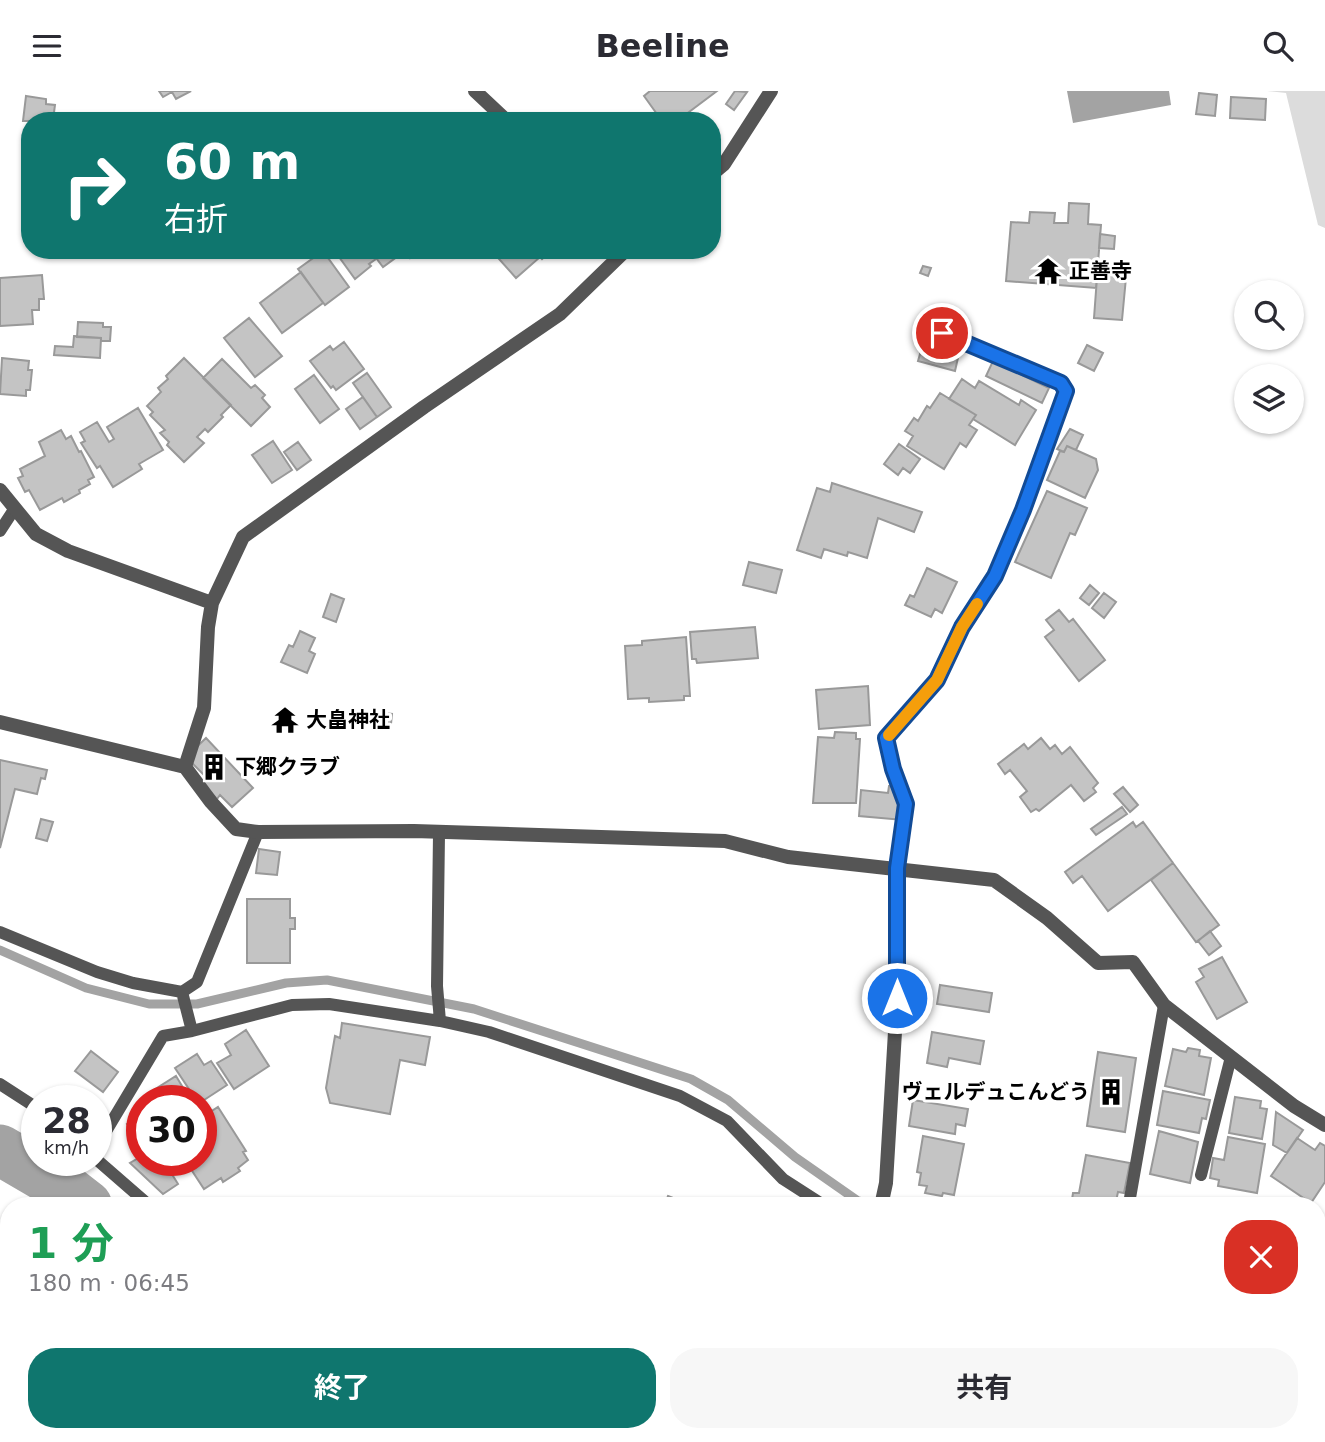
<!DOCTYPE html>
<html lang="ja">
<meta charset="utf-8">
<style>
:root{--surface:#fff;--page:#f7f7f7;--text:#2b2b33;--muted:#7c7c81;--accent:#0f766e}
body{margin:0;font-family:"DejaVu Sans","Noto Sans JP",sans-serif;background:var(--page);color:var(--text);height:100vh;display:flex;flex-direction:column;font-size:26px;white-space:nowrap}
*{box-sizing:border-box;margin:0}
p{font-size:23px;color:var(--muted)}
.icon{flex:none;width:38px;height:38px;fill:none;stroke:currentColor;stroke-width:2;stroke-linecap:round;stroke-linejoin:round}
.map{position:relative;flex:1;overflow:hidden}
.side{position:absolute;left:0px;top:1106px;width:1326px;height:245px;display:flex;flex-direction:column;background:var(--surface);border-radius:28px 28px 0 0;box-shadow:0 2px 5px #0004}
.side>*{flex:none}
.banner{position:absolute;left:21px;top:21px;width:700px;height:147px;border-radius:28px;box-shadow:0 2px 5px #0004;background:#0f766e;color:#fff;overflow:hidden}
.buttons{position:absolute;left:1234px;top:189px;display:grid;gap:14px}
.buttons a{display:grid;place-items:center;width:70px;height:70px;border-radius:50%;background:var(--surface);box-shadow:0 2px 5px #0004;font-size:35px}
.speed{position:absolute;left:21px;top:994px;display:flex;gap:14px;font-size:35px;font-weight:700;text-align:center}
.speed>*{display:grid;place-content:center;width:91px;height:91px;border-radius:50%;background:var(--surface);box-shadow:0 2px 5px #0004;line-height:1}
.speed small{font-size:18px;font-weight:400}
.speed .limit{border:10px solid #d22;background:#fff;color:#111}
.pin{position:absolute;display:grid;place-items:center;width:60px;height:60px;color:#fff;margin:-30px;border:4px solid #fff;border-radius:50%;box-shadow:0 2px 7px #0007}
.me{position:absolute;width:77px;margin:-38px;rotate:0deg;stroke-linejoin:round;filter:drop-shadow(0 0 5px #0008)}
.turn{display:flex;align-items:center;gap:24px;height:147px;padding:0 28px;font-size:32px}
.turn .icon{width:91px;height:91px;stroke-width:2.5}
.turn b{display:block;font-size:49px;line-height:60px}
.round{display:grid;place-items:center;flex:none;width:74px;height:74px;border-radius:28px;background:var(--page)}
.head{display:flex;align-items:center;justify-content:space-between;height:119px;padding:0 28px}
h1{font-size:42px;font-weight:700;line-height:52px;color:#1e9e55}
.primary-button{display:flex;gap:14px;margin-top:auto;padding:14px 28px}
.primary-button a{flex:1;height:80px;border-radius:28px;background:var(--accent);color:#fff;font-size:28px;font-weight:700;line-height:80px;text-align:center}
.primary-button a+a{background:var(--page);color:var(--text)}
header{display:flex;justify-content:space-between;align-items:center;height:91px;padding:0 28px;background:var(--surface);font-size:32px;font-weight:700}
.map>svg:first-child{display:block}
.green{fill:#dcdcdc}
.water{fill:#a3a3a3}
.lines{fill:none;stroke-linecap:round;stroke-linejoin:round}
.stream{stroke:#a3a3a3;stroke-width:9}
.river{stroke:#a3a3a3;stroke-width:51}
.building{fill:#c4c4c4;stroke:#999;stroke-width:2}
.lane{stroke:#555;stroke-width:12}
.street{stroke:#555;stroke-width:14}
.route-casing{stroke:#114b97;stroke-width:18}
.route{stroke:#1a73e8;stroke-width:12}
.slow{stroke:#f59e0b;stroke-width:12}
.labels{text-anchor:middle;stroke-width:6;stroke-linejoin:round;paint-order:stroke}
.poi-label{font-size:21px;font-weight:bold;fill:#000;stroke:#fff;text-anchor:start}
</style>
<header><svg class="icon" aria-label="menu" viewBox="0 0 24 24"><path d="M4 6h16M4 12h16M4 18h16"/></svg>Beeline<svg class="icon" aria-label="search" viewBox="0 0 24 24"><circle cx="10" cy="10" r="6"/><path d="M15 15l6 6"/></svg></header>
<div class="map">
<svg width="1325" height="1351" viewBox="0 0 1325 1351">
<rect width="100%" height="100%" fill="#fff"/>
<path class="green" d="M1267 0H1325V137L1318 134 1286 2Z"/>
<path class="water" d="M1067 0H1169L1171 14 1073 32Z"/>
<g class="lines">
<path class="stream" d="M0 859 86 897 149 913H197L286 892 327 889 474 918 691 988 728 1009 795 1066 858 1110 882 1115
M1318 1237 1325 1239"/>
<path class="river" d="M0 1059 60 1094 87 1115
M363 1342 371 1351"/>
</g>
<path class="building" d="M159 0H191L176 8 172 1 163 6Z
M650 0H717L677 30H662L644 5Z
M735 0 747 1 734 19 726 13Z
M1199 2 1217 4 1215 25 1196 23Z
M26 5 46 8V13L55 14 53 29 42 27V30H23Z
M1231 6 1266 8 1265 29 1230 27Z
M1069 112 1089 113 1088 133 1101 134 1096 197 1006 190 1011 131 1029 132 1030 121 1055 122 1054 132H1068Z
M1100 143 1115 145 1114 158 1099 157Z
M334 159H370L376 168 369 173 371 175 355 188Z
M370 159H421L410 167 405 160 383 176Z
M506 159H552L542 168 540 166 516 187 499 168Z
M323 160 349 196 325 214 298 178Z
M1098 173 1127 176 1122 229 1094 227Z
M923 175 931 177 928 185 920 182Z
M301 181 323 212 282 242 260 212Z
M42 184 44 208H39V219H32L33 233 0 235V187Z
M249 227 282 265 255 286 224 247Z
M78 231 103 232V236H111L110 250H101V247L77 246Z
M74 245 101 247 100 267 54 264 55 255 73 256Z
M924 249 960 258 955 280 918 270Z
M344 251 364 278 336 299 333 295 331 297 310 270 330 255 333 259Z
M1087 254 1103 262 1094 280 1078 272Z
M2 267 29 270 28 279H32L30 299H26V305L0 303Z
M184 267 231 314 221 324 223 326 208 341 205 338 197 346 204 352 184 371 167 354 169 351 160 342 165 339 150 324 153 321 147 315 161 301 158 297 168 288 166 285Z
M222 268 251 297 255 294 265 304 262 307 270 316 251 335 203 287Z
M993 270 1049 297 1042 312 986 285Z
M367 282 391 316 377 326 353 292Z
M314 284 339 318 320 332 295 298Z
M962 288 975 297 979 290 1019 314 1021 309 1036 319 1015 354 973 328 976 324 949 308Z
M940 302 976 324 969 334 977 339 966 356 960 352 944 378 907 355 913 345 905 340 914 327 918 330 927 315 930 317Z
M363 306 377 326 360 338 346 318Z
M138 317 163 359 139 373 142 378 113 396 100 375 97 377 81 352 85 350 80 341 97 331 109 351 114 348 107 336Z
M1070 338 1083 344 1076 359 1067 355 1064 361 1057 358Z
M61 339 66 348 71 345 79 361 81 360 94 386 88 389 90 393 79 399 80 402 64 411 62 407 40 419 29 399 25 401 18 387 23 385 20 378 45 365 39 351Z
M273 350 292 379 272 392 252 364Z
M298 351 311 369 297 379 284 361Z
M899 353 920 368 910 382 903 377 898 384 884 373Z
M1067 355 1096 368 1098 379 1085 407 1047 389 1060 360 1064 361Z
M832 392 922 421 914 441 878 427 867 467 848 461 847 465 824 458 821 467 797 459 817 397 830 401Z
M1047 400 1087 417 1075 444 1070 442 1051 487 1015 471Z
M749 471 782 479 776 502 743 494Z
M927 477 957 491 942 522 935 518 931 526 905 514 910 504 914 506Z
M1090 494 1099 502 1089 514 1080 507Z
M1104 502 1116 511 1104 527 1092 517Z
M331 503 344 508 336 531 323 526Z
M1059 519 1069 531 1073 528 1105 569 1079 590 1045 546 1054 539 1046 529Z
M755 536 758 567 697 572 696 568H692L690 541Z
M300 540 315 547 309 560 315 563 307 582 281 571 289 554 293 556Z
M686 546 690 605H684V609L649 611V607L628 608 625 555 642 554V550Z
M868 595 870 634 819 638 816 599Z
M383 622 392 623 391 633 382 632Z
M835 641 856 642V648H860L856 712H813L818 646 834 647Z
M206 647 253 697 232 716 220 704 217 708 201 691 206 686 186 666Z
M1041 647 1050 658 1055 654 1062 663 1070 656 1098 692 1093 697 1096 701 1084 710 1071 694 1039 720 1036 718 1031 721 1020 706 1027 700 1010 679 1005 683 998 673 1024 653 1028 658Z
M0 669 47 679 45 688 41 687 37 703 15 698 0 757Z
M889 695 906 697 903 729 859 725 861 699 888 702Z
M1123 696 1138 714 1130 721 1114 703Z
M1122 716 1127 723 1096 744 1091 738Z
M41 728 53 731 47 750 36 747Z
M1133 731 1136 736 1143 731 1173 772 1108 820 1082 785 1073 792 1065 781Z
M259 758 280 761 277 784 256 782Z
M1173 772 1219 834 1196 851 1151 789Z
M247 808H290V827H295V838H290V872H247Z
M1210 840 1221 855 1209 864 1198 850Z
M1222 866 1247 911 1217 928 1196 891 1204 886 1199 878Z
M940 894 992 902 989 921 937 913Z
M342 932 430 946 425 974 400 969 390 1023 330 1012 326 997 335 945 340 947Z
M246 939 269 975 234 998 217 972 231 964 225 953Z
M932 941 984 950 980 973 949 967 947 976 927 972Z
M1188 957 1200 959 1199 965 1211 967 1204 1004 1165 995 1173 958 1186 961Z
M91 960 118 981 103 1001 75 980Z
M1098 961 1136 967 1125 1041 1087 1035Z
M197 963 204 974 211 970 227 994 201 1011 197 1010 175 977Z
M176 985 191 1010H154L149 1002Z
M65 996 82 1010H54Z
M1163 1000 1210 1009 1206 1028 1202 1027 1199 1042 1157 1034Z
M1235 1006 1261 1010 1260 1017 1267 1018 1262 1048 1229 1042Z
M913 1009 968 1018 965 1035 956 1033 955 1043 909 1035Z
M218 1016 246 1060 243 1061 248 1069 238 1077 240 1080 223 1091 221 1087 204 1098 185 1069H201V1027Z
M1276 1021 1303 1039 1287 1062 1273 1054Z
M142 1023V1054L127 1033Z
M1159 1040 1198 1051 1190 1092 1150 1083Z
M923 1045 964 1053 954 1104 943 1102 942 1105 925 1102 927 1095 919 1094 921 1082 917 1081Z
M1228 1046 1265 1053 1257 1102 1218 1095 1219 1089 1210 1087 1213 1067 1224 1069Z
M1297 1047 1315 1059 1320 1052 1325 1055V1091L1311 1112 1271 1085Z
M1086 1064 1130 1072 1124 1102 1118 1101 1115 1115H1071L1073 1102H1079Z
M142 1065V1069H163L178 1093 163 1103 130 1072Z
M668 1105 686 1112 685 1115H664Z
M1321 1268 1325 1269V1332L1318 1330V1278Z
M6 1329 9 1331V1342H24L34 1351H0V1338Z
M1318 1338 1325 1340V1351H1294L1296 1342H1318Z
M80 1342H121L116 1348 113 1345 106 1351H89Z
M507 1342H566L555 1351H514Z
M744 1342H778L776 1349Z
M874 1342H903L902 1348Z
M928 1342H957L956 1351H927Z
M1142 1342H1176L1173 1351H1139Z
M854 1343 895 1351H853Z"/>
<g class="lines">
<path class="lane" d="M0 440 15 417
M439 743 437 895 440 930
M897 777 906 713 893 678 886 647 937 589 962 536 995 485 1023 419 1066 300 1061 292 942 242
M0 841 97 881 133 892 182 901 197 891 258 741
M182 901 192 940
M0 993 37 1017
M96 1057 163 945 192 940 292 914 329 913 440 930 489 941 680 1005 727 1030 783 1088 825 1115
M96 1068 150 1115
M1201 1084 1231 966
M1130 1107 1164 914
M1318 1257 1325 1259
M0 1322 9 1311
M416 1342 425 1351
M914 1351 916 1342
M1125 1351 1128 1342"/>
<path class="street" d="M475 0 507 30
M712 83 724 73 771 0
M0 399 36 443 68 460 212 512
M0 631 185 676 211 711 236 738 258 741 414 740 725 750 788 766 994 789 1047 827 1098 872 1133 871 1164 914 1294 1015 1325 1034
M185 676 204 617 208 536 212 512 243 446 424 316 560 223 626 159
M881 1115 886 1092 897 907V777
M0 1167 9 1175
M218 1342 227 1351
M837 1351 838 1342"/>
</g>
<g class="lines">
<defs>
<path id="route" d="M897 907V777L906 713 893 678 886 647 937 589 962 536 995 485 1023 419 1066 300 1061 292 942 242"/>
</defs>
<use href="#route" class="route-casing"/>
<use href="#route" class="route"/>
<path class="slow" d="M889 644 937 589 962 536 977 513"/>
</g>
<defs>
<symbol id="temple-bare" viewBox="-9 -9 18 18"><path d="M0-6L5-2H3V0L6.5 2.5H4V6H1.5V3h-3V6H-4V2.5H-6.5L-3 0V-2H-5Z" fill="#000" stroke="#fff" stroke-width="2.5" paint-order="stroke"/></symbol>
<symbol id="building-bare" viewBox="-9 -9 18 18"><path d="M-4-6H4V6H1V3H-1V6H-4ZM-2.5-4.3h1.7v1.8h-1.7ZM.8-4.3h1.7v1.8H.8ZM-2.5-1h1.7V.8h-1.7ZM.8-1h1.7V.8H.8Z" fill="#000" stroke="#fff" stroke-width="2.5" paint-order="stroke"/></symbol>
</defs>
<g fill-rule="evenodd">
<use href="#temple-bare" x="1029" y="161" width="38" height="38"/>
<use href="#temple-bare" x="266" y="610" width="38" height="38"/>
<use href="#building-bare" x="195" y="657" width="38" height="38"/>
<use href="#building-bare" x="1092" y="982" width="38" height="38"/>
</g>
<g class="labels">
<g class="poi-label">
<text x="1069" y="187">正善寺</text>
<text x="306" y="636">大畠神社</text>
<text x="235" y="683">下郷クラブ</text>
<text x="1090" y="1008" text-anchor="end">ヴェルデュこんどう</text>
</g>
</g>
</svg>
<div class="buttons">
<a><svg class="icon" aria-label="search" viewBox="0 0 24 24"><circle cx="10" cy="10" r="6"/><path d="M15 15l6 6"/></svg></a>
<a><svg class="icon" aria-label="layers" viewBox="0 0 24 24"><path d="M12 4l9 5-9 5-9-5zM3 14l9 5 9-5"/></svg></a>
</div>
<div class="speed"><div>28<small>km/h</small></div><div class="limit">30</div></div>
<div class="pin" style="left:942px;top:242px;background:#d93025"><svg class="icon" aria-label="arrive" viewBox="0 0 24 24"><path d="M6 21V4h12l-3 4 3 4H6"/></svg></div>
<svg class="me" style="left:897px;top:907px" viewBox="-20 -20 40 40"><circle r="17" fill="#1a73e8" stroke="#fff" stroke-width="3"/><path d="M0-11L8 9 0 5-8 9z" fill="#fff"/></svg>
<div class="banner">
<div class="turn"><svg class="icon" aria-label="right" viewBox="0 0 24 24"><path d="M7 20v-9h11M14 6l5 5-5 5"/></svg><div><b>60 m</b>右折</div></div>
</div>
<section class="side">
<div class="head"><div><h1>1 分</h1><p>180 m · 06:45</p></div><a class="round" style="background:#d93025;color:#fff"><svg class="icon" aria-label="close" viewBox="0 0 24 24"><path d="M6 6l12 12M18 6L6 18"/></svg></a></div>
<div class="primary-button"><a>終了</a><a>共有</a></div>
</section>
</div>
